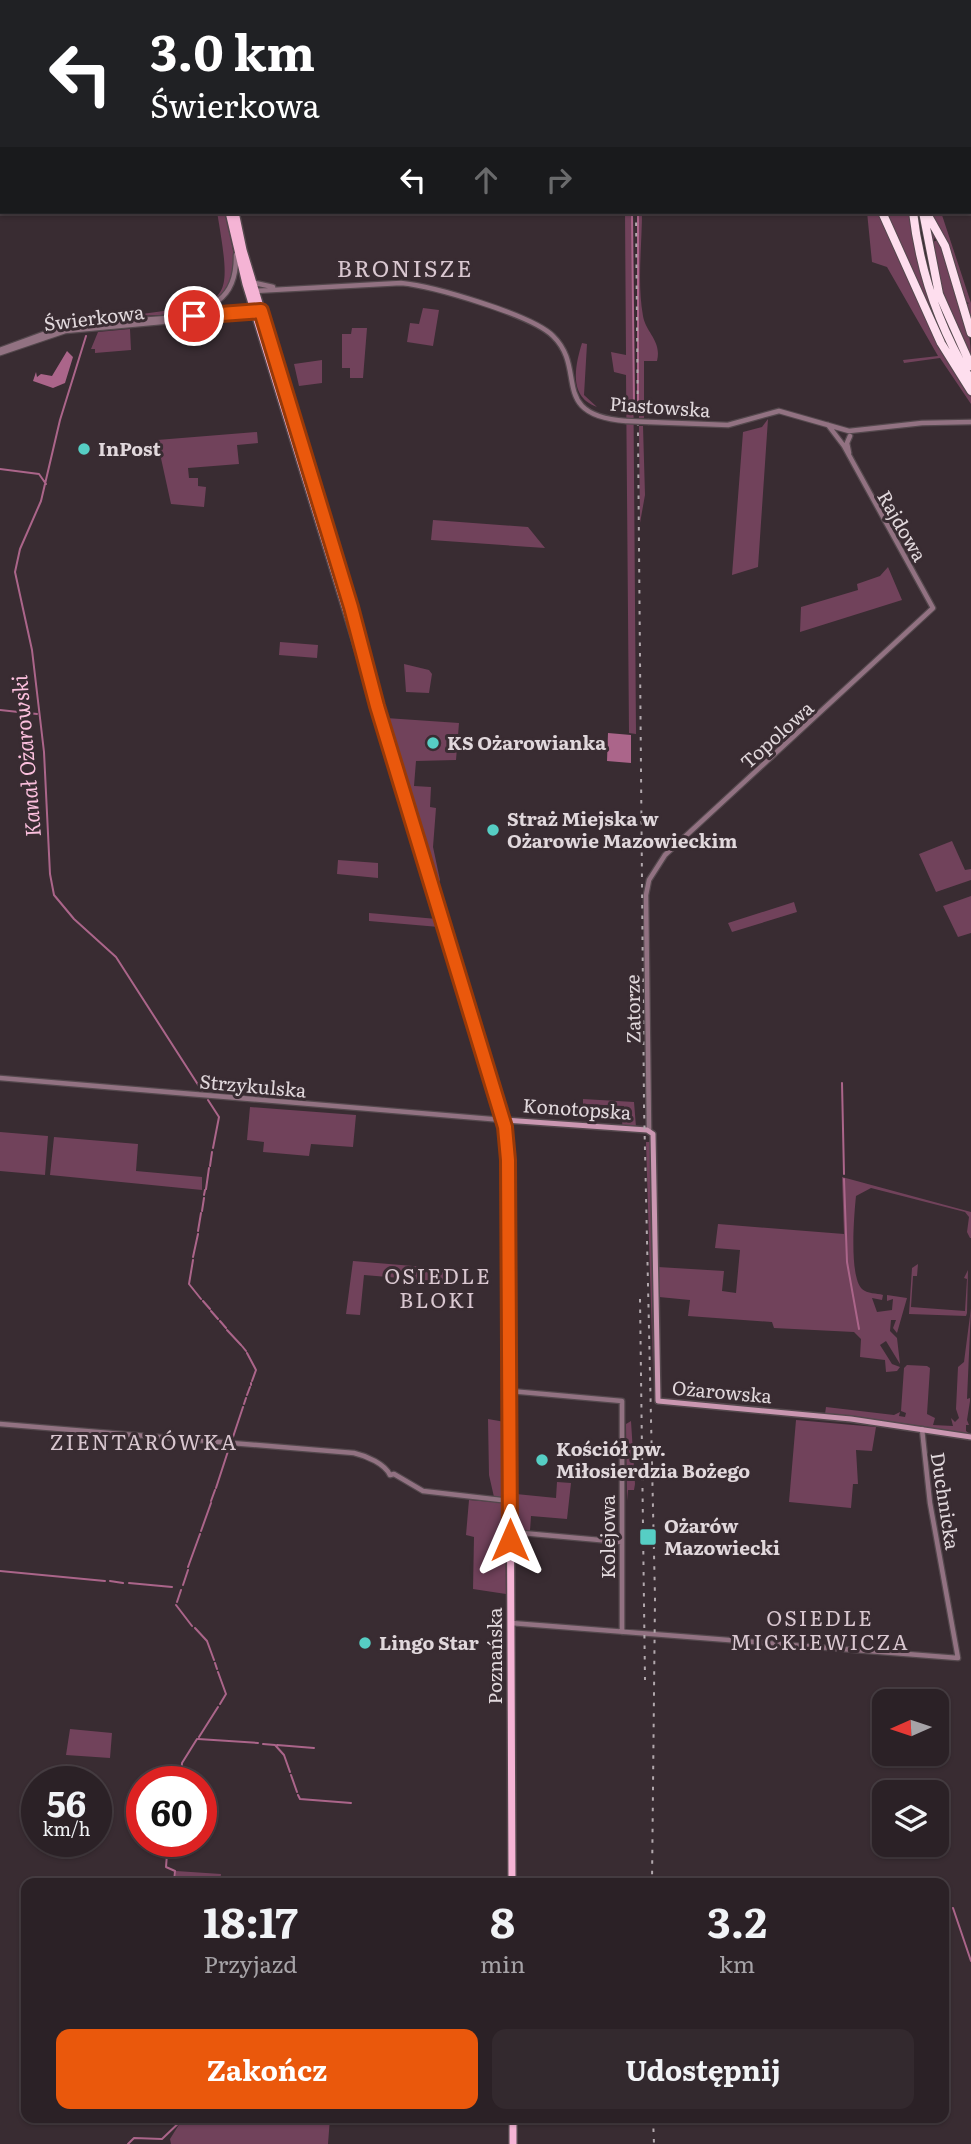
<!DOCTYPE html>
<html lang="pl">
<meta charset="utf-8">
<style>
:root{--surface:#2b2126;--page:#33292e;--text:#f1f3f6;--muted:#a6a3a7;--line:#473e43;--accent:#ea580c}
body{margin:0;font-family:Literata,serif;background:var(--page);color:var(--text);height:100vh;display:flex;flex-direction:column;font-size:26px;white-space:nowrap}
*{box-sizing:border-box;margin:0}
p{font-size:23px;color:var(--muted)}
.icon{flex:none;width:38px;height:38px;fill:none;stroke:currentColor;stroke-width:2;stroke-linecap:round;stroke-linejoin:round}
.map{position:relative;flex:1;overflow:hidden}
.details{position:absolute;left:21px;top:1878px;width:928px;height:245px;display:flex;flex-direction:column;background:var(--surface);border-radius:14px;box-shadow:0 2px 5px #0004,0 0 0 2px var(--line)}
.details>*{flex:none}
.banner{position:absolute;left:0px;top:0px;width:971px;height:214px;box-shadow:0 2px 5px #0004,0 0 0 2px var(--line);background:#202124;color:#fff;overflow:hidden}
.needle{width:46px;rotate:267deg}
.tools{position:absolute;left:872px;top:1689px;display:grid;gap:14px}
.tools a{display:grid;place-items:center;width:77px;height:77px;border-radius:14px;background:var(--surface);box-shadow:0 2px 5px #0004,0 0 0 2px var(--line);font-size:35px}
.speed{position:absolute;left:21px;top:1766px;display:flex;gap:14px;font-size:35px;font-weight:700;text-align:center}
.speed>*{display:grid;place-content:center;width:91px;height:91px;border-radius:50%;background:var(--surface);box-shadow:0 2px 5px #0004,0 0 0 2px var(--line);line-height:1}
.speed small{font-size:18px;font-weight:400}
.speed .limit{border:10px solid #d22;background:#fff;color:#111}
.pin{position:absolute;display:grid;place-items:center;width:60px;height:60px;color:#fff;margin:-30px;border:4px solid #fff;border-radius:50%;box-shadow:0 2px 7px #0007}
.me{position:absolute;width:77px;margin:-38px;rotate:0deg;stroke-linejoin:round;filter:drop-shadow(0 0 5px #0008)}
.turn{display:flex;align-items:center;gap:24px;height:147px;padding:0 35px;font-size:32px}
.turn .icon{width:91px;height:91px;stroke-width:2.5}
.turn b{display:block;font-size:49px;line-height:60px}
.lanes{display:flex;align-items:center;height:66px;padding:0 35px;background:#0003;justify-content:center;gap:35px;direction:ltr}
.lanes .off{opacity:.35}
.eta{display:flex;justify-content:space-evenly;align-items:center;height:119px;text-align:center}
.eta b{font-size:42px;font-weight:700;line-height:49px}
.cta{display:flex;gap:14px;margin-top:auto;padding:14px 35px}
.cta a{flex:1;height:80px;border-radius:14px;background:var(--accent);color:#fff;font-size:28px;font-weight:700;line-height:80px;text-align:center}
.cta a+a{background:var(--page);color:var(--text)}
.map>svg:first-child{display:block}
.green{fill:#71425b}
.water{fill:#ab658a}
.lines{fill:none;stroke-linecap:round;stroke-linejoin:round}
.stream{stroke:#ab658a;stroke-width:2}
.tertiary-casing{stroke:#54484d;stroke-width:7}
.secondary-casing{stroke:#54484d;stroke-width:8}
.primary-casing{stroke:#54484d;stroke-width:10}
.motorway-casing{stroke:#54484d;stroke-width:10}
.tertiary{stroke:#927282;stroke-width:4.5}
.secondary{stroke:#ca97b1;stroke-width:5}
.primary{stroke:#f5b4d5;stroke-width:7}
.motorway{stroke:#fedeee;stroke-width:8}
.rail{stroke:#b2a8ad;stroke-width:2;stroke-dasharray:3.5 7;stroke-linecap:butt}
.tertiary-bridge-casing{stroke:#54484d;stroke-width:7;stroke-linecap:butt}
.tertiary-bridge{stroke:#927282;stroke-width:4.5}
.route-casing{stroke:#983908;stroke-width:18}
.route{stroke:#ea580c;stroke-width:12}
.poi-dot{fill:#56cec4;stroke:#392c32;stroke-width:2.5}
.labels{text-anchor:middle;stroke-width:6;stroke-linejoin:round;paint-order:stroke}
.street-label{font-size:19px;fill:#e1d8dc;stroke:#392c32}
.poi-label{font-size:19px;font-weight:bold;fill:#e1d8dc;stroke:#392c32;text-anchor:start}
.water-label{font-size:21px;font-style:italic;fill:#fbbfdd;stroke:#392c32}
.neighbourhood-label{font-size:21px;letter-spacing:2px;fill:#d9c7d0;stroke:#392c32}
.quarter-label{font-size:23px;letter-spacing:2px;fill:#d9c7d0;stroke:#392c32}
</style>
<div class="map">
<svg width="971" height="2144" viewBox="0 0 971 2144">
<rect width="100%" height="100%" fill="#392c32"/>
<path class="green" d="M217 212H225C228 231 238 258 233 278 223 313 165 317 135 315 229 301 234 311 217 212Z
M625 212H632L636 734 629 733 626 375 614 372 611 352 626 355Z
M638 212H642C642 245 637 283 643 316 646 333 662 341 657 361H644V418H639Z
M867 212H877L880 216 939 348 971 397V404L940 358 904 363 903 360 938 356 887 267 872 262Z
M884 212H910C917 268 933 318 961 369L954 362Z
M930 212H941L971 303V321L966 305 969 303 966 302 948 244Z
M929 221 936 234 933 242 940 239C954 277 971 319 971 359L942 293Z
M423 308 439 310 433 346 407 342 410 323 419 324Z
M352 328H367L363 378H350V368H342V334H351Z
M130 329 131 350 95 353V349H91L98 332Z
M582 343 587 344 584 395 597 407C568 397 575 366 582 343Z
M322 360V383L299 386 294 364Z
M768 419 758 567 732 575 743 432 762 427Z
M639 426H643L645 495 640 523Z
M257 432 258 443 237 445 239 464 188 468 189 478H198V486L206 487 204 507 171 504 157 440Z
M433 520 528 527 545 548 431 540Z
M888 567 902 600 800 632 801 607 858 590 857 584 880 576Z
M280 642 318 645 317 658 279 655Z
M404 664 429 670 432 674 429 693 406 692Z
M386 718 459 723 456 760 416 761 414 786 431 787 430 807 436 808 433 847 440 880 436 888Z
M952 841 965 870 971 869V880L936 892 919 854Z
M338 860 378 863V878L337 874Z
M971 896V933L958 937 943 906Z
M794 902 797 912 732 932 728 923Z
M369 913 437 919 439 927 369 921Z
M583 1099 634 1102 636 1127 622 1126 624 1106 583 1104Z
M250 1107 356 1115 353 1147 311 1144 309 1156 263 1152 264 1142 247 1140Z
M0 1132 48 1136 45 1175 0 1171Z
M54 1137 138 1144 136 1171 202 1177V1190L50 1175Z
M646 1142H651L653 1371Z
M842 1177 971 1212V1238H970L967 1232 969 1217 965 1212 871 1188 856 1196C854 1216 849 1276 862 1289 867 1294 877 1293 883 1295L882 1300 872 1298 877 1312 892 1310 893 1299 887 1301V1295L907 1298 897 1333 893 1328 896 1320H891L890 1331 897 1338 900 1364 886 1341 880 1345 892 1364 900 1367 897 1371 886 1372 885 1360 860 1357 861 1339 854 1332 774 1328 772 1322 688 1316 690 1300 659 1297 658 1267 724 1271 722 1291 736 1293 740 1250 715 1248 718 1224 844 1234Z
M353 1261 449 1269 448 1282 364 1275 360 1315 346 1314Z
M918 1264 917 1276H913L911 1307 965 1311 967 1279 964 1278 968 1270 967 1313 966 1316 909 1314 912 1268Z
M971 1308 967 1399 970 1398V1401L967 1420 969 1425H966V1431L971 1435 825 1414 826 1407 894 1415 900 1412 899 1416 905 1417 906 1413 901 1411 904 1368 907 1365 927 1366 930 1368 927 1414 935 1418 933 1425 953 1426 951 1418 955 1422 959 1418 956 1409 958 1367 964 1362Z
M488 1419 505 1422 504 1498 494 1497 489 1475Z
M796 1420 876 1427 872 1451 856 1450 858 1484H853L851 1508 789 1502Z
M631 1421 635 1484 634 1490H628L627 1501 626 1424Z
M557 1482 571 1483 567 1519 531 1516 530 1531 515 1530 516 1494 556 1498Z
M469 1500 505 1503 506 1594 473 1589 474 1537 466 1535Z
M70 1729 112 1733 110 1758 66 1755Z
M176 1871 221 1874 220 1883H175Z
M183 2118H330L328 2144H171L170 2139Z"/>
<path class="water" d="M67 351 73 357 65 383 53 388 33 381 36 372 37 377 41 374 52 376Z
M608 733 631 735V763L607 761Z"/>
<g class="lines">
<path class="stream" d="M612 0V2
M632 212 634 405
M638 212V405
M86 336 60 420 41 501 20 549 15 572 32 650 44 752 50 874 54 895 74 919 116 957 204 1094
M0 469 39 474 46 484
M0 710 37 714
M842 1083 844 1174
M208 1100 219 1117 213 1148
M210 1166 212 1152
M844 1179 847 1262 859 1329
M206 1189 209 1168
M204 1195 205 1190
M202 1211 204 1198
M198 1231 201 1213
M193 1257 198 1234
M193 1260 189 1284 201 1299
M203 1301 210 1309
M211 1311 218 1319
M220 1321 226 1328
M227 1330 241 1345
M242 1346 246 1351
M247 1353 256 1370 252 1381
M251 1385V1383
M247 1395 250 1387
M244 1404 246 1398
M232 1440 243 1407
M216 1488 230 1445
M211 1501 215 1490
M201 1531 211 1503
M188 1567 200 1534
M0 1571 105 1581
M110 1581 123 1583
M129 1583 172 1587
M183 1585 188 1570
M177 1602 181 1590
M176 1605 192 1626
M195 1628 207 1641 214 1660
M215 1663 217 1669
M218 1672 226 1694 220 1704
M199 1737 218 1707
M198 1739 258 1743
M263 1744 275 1745 284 1755 290 1772
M277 1745 314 1748
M291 1775 297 1792
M181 1782 182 1763 197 1739
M298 1795 300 1799 351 1803
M168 1841 166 1867 175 1871 174 1883
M953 1908 971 1961
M296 2118 330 2122
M128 2144 134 2138 162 2139 184 2118"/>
<defs>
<path id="tertiary" d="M255 283 273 287
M253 291 401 283C433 286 532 315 553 336 588 370 548 415 626 421
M170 315C210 309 237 302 236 255
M0 350 65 326 257 311
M0 353 65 331 258 313
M649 422 728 425 779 411 849 431 922 423 971 422
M847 443 849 453
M847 443 850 436
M0 1078 503 1120
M649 1130 646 895 649 880 665 855 933 608 844 446 828 425
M510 1391 622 1401V1632
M0 1424 354 1453C367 1456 385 1464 390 1475L394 1474 423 1491 510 1501
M511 1532 622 1542
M511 1623 958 1658 930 1503 922 1429"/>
<path id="secondary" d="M503 1120 647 1130 653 1134 658 1401 851 1419 971 1437"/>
<path id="primary" d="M196 0 197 2
M203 0V2
M229 212 246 284 505 1127 509 1191 512 1883
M235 212 243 250 301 443
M326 525 358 634
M513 2118V2144"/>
<path id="motorway" d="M691 0 693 2
M702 0 703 2
M958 2 959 0
M970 6 971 3
M882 212 941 343 971 391
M913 212C920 273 939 327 971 380
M923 212 939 294 971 366
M926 212 945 246 971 333"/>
</defs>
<use href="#tertiary" class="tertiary-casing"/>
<use href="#secondary" class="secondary-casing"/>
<use href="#primary" class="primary-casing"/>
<use href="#motorway" class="motorway-casing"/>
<use href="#tertiary" class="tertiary"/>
<use href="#secondary" class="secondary"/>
<use href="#primary" class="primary"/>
<use href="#motorway" class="motorway"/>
<path class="rail" d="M614 0V2
M636 212 644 1106 655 1598 652 1883
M640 1299 645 1680
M653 2118 654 2144"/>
<defs>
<path id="tertiary-bridge" d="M626 421 649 422"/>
</defs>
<use href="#tertiary-bridge" class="tertiary-bridge-casing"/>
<use href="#tertiary-bridge" class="tertiary-bridge"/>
</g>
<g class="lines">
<defs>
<path id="route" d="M194 316 261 311 351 607 377 706 505 1127 508 1160 510 1540"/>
</defs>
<use href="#route" class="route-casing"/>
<use href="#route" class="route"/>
</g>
<g class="poi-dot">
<circle cx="84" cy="449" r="7"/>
<circle cx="433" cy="743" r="7"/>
<circle cx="493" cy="830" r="7"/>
<circle cx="542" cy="1460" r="7"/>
<rect x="639" y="1528" width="18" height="18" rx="3.5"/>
<circle cx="365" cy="1643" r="7"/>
</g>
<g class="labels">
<g class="street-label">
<text transform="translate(94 318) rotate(-7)" y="7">Świerkowa</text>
<text transform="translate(660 407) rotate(4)" y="7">Piastowska</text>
<text transform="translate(902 526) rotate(60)" y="7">Rajdowa</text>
<text transform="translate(777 735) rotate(-42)" y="7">Topolowa</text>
<text transform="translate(633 1009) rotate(-91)" y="7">Zatorze</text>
<text transform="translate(253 1086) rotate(5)" y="7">Strzykulska</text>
<text transform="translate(577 1109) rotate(4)" y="7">Konotopska</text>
<text transform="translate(722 1392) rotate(5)" y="7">Ożarowska</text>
<text transform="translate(945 1501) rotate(81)" y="7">Duchnicka</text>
<text transform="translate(608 1537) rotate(-90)" y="7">Kolejowa</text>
<text transform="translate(495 1656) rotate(-90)" y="7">Poznańska</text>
</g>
<g class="poi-label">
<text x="98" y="456">InPost</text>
<text x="447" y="750">KS Ożarowianka</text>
<text x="507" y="826">Straż Miejska w<tspan x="507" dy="22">Ożarowie Mazowieckim</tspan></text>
<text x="556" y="1456">Kościół pw.<tspan x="556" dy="22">Miłosierdzia Bożego</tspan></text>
<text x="664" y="1533">Ożarów<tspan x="664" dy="22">Mazowiecki</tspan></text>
<text x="379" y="1650">Lingo Star</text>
</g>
<g class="water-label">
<text transform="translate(27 756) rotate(-95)" y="7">Kanał Ożarowski</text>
</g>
<g class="neighbourhood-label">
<text x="438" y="1284">OSIEDLE<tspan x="438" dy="24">BLOKI</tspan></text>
<text x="144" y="1450">ZIENTARÓWKA</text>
<text x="820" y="1626">OSIEDLE<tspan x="820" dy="24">MICKIEWICZA</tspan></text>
</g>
<g class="quarter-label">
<text x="405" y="277">BRONISZE</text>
</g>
</g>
</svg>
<div class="tools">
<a><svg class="needle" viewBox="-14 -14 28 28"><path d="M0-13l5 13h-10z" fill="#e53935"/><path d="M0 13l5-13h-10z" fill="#a6a3a7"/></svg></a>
<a><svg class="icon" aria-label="layers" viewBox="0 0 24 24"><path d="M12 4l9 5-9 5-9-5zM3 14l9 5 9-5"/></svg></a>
</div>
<div class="speed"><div>56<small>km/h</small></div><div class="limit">60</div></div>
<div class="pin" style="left:194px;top:316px;background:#d93025"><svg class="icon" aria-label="arrive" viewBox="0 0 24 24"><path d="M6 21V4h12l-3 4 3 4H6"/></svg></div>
<svg class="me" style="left:510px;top:1540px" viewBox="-20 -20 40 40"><path d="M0-17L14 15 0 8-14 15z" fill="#ea580c" stroke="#fff" stroke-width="4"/></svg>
<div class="banner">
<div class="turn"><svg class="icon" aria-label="left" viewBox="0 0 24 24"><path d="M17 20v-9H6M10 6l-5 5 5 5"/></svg><div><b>3.0 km</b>Świerkowa</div></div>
<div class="lanes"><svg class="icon" aria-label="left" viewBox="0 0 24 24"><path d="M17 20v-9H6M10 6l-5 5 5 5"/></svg><svg class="icon off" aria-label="ahead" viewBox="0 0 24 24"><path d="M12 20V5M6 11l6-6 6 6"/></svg><svg class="icon off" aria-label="right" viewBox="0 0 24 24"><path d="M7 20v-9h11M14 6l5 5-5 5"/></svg></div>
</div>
<section class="details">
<div class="eta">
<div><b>18:17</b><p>Przyjazd</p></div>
<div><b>8</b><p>min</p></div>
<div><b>3.2</b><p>km</p></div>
</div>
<div class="cta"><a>Zakończ</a><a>Udostępnij</a></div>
</section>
</div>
